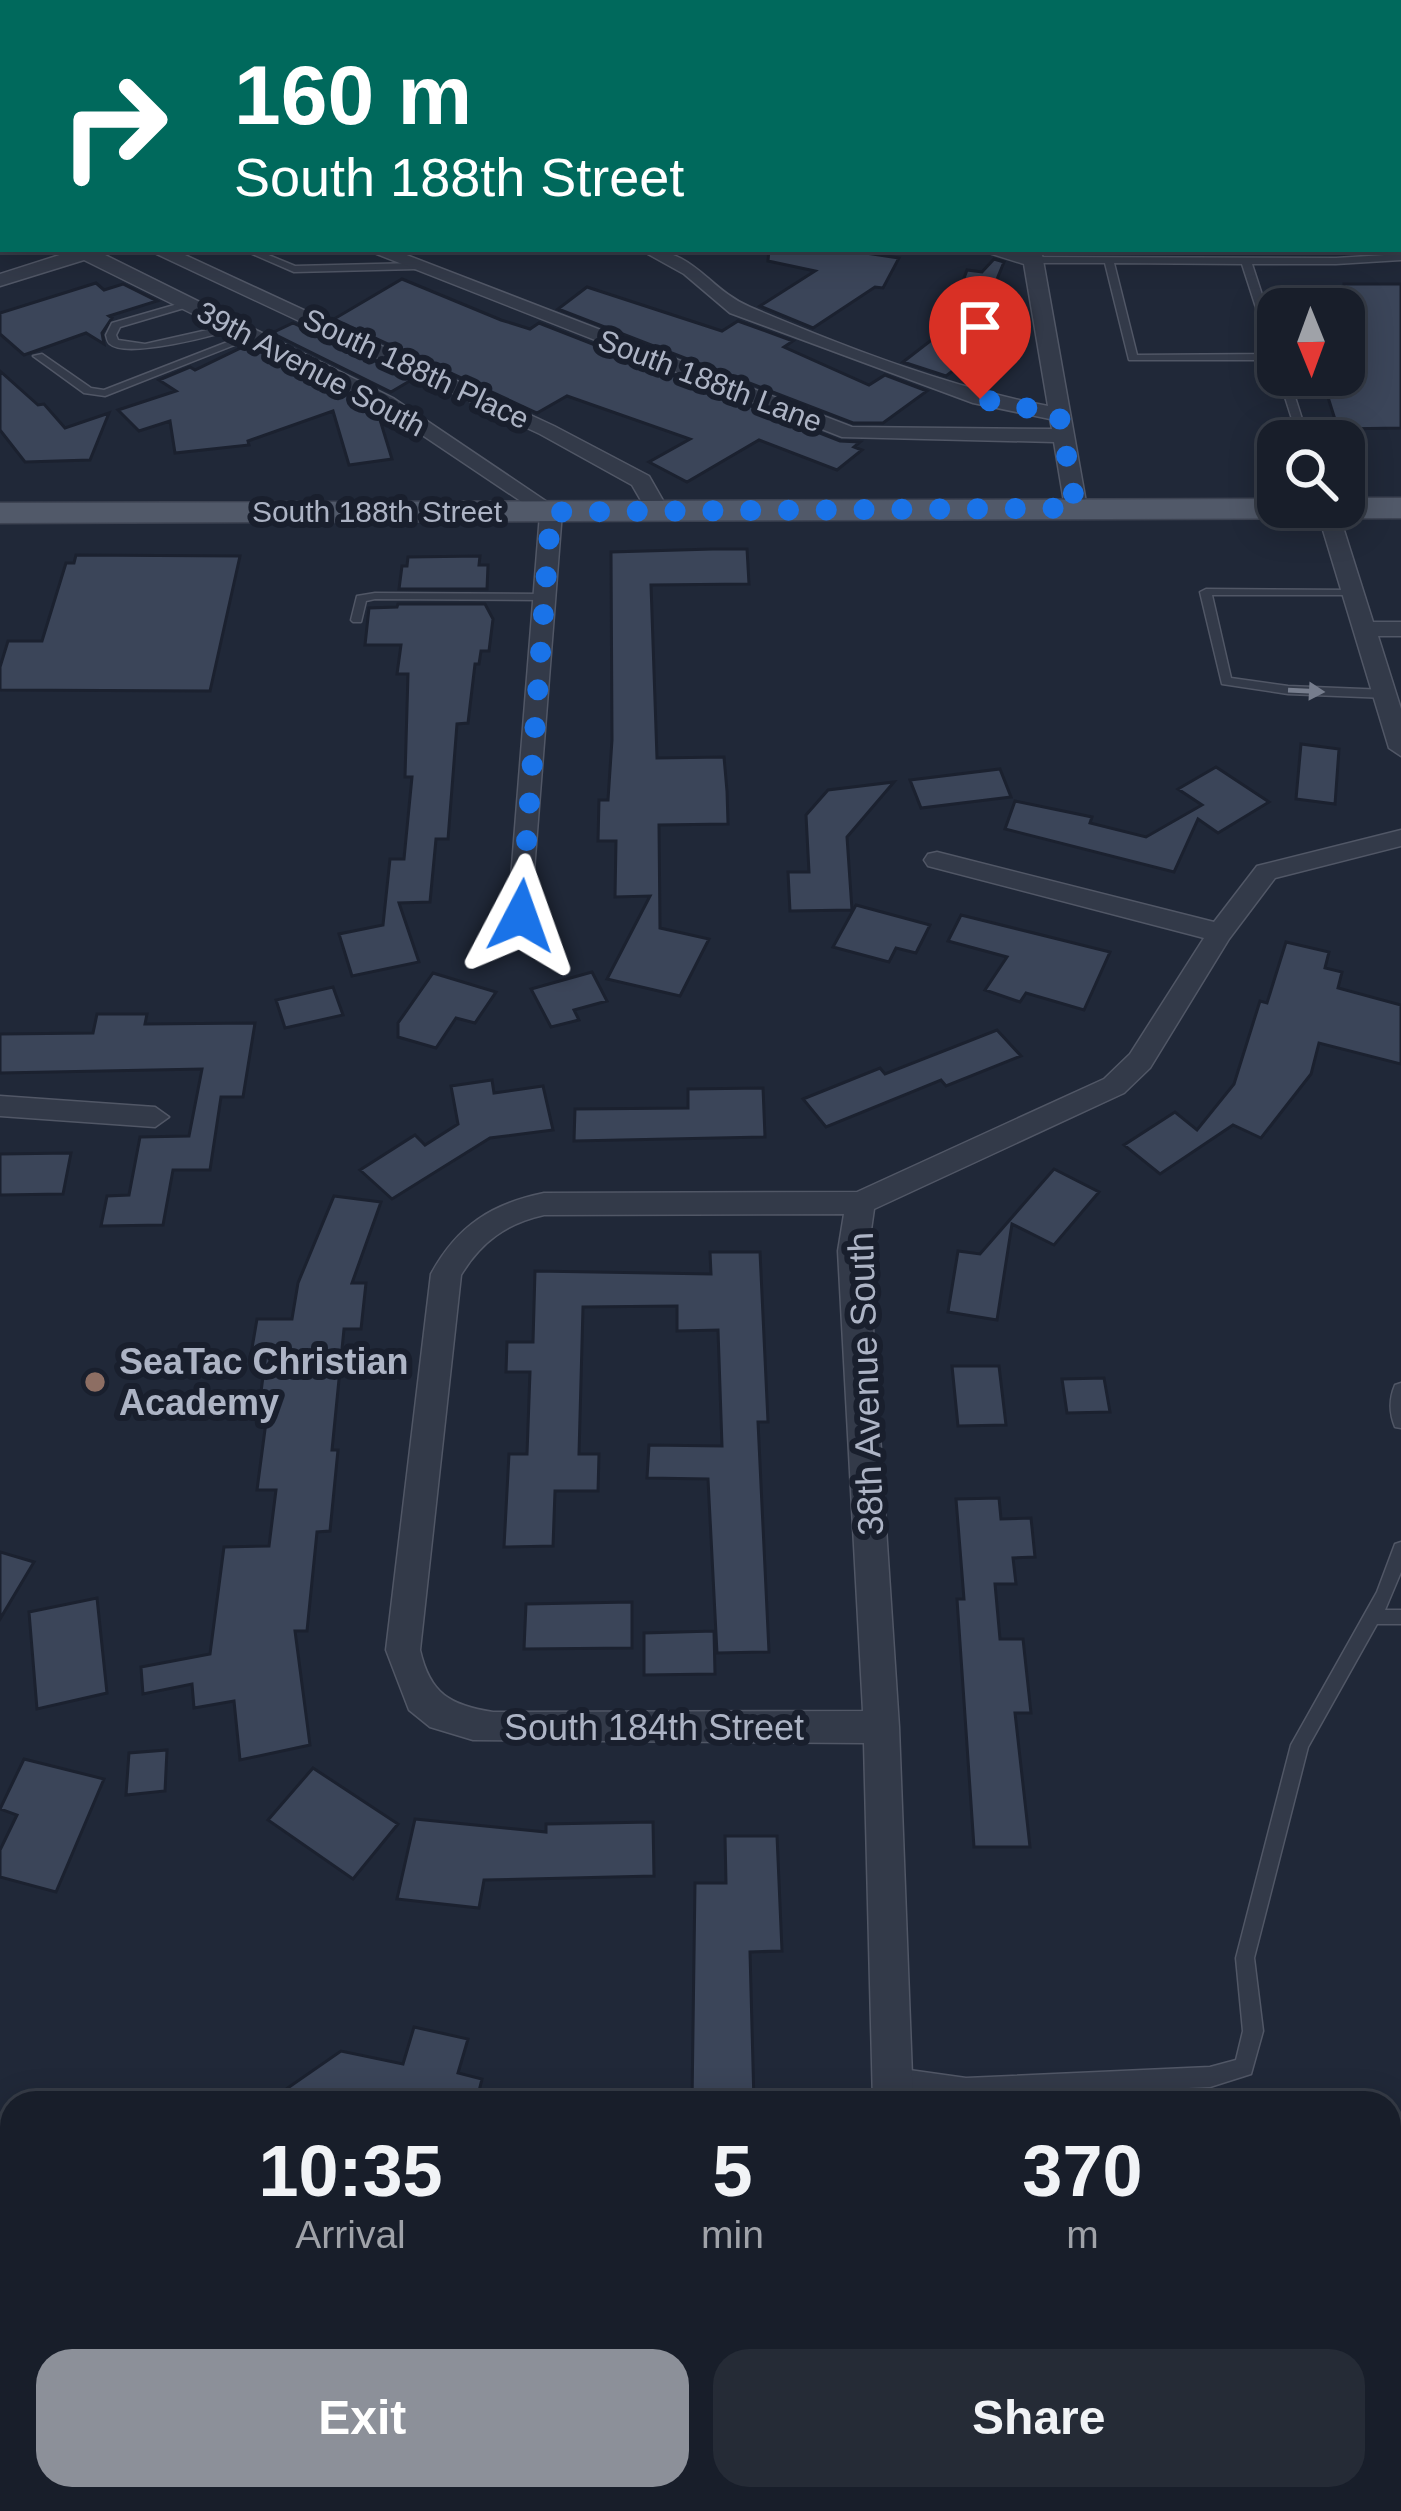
<!DOCTYPE html>
<style>
:root{--surface:#181e2a;--page:#252b36;--text:#f1f3f6;--muted:#9fa2a8;--line:#363c47;--accent:#8c9099}
body{margin:0;font-family:Arial,sans-serif;background:var(--page);color:var(--text);height:100vh;display:flex;flex-direction:column;font-size:45px;white-space:nowrap}
*{box-sizing:border-box;margin:0}
p{font-size:39px;color:var(--muted)}
.icon{flex:none;width:66px;height:66px;fill:none;stroke:currentColor;stroke-width:2;stroke-linecap:round;stroke-linejoin:round}
.map{position:relative;flex:1;overflow:hidden}
.details{position:absolute;left:0px;top:2091px;width:1401px;height:420px;display:flex;flex-direction:column;background:var(--surface);border-radius:36px 36px 0 0;box-shadow:0 6px 30px #0003,0 0 0 3px var(--line)}
.details>*{flex:none}
.hud{position:absolute;left:0px;top:0px;width:1401px;height:252px;box-shadow:0 6px 30px #0003,0 0 0 3px var(--line);background:#00695c;color:#fff;overflow:hidden}
.needle{width:78px;rotate:179deg}
.buttons{position:absolute;left:1257px;top:288px;display:grid;gap:24px}
.buttons a{display:grid;place-items:center;width:108px;height:108px;border-radius:24px;background:var(--surface);box-shadow:0 6px 30px #0003,0 0 0 3px var(--line);font-size:60px}
.pin{position:absolute;display:grid;place-items:center;width:102px;height:102px;color:#fff;margin:-123px -51px;border-radius:50% 50% 50% 0;rotate:-45deg;box-shadow:0 0 12px #0007}
.pin .icon{rotate:45deg}
.me{position:absolute;width:132px;margin:-66px;rotate:4deg;stroke-linejoin:round;filter:drop-shadow(0 0 9px #0008)}
.turn{display:flex;align-items:center;gap:42px;height:252px;padding:0 36px;font-size:54px}
.turn .icon{width:156px;height:156px;stroke-width:2.5}
.turn b{display:block;font-size:84px;line-height:102px}
.eta{display:flex;justify-content:space-evenly;align-items:center;height:204px;text-align:center}
.eta b{font-size:72px;font-weight:800;line-height:84px}
.primary-button{display:flex;gap:24px;margin-top:auto;padding:24px 36px}
.primary-button a{flex:1;height:138px;border-radius:36px;background:var(--accent);color:#fff;font-size:48px;font-weight:800;line-height:138px;text-align:center}
.primary-button a+a{background:var(--page);color:var(--text)}
.map>svg:first-child{display:block}
.building{fill:#3b4559;stroke:#1b212f;stroke-width:3}
.lines{fill:none;stroke-linecap:round;stroke-linejoin:round}
.lane-casing{stroke:#515766;stroke-width:3}
.street-casing{stroke:#515766;stroke-width:3}
.primary-casing{stroke:#3d4352;stroke-width:3}
.lane{fill:#333a49;fill-rule:evenodd}
.street{fill:#333a49;fill-rule:evenodd}
.primary{fill:#515969;fill-rule:evenodd}
.oneway{fill:#767d8d}
.route{stroke:#1a73e8;stroke-width:21;stroke-dasharray:0 37.8}
.education-dot{fill:#8d6e63;stroke:#191f2d;stroke-width:4.5}
.labels{text-anchor:middle;stroke-width:12;stroke-linejoin:round;paint-order:stroke}
.far-street-label{font-size:30px;fill:#adb4c5;stroke:#191f2d}
.poi-label{font-size:36px;font-weight:bold;fill:#adb4c5;stroke:#191f2d;text-anchor:start}
.street-label{font-size:36px;fill:#adb4c5;stroke:#191f2d}
</style>
<div class="map">
<svg width="1401" height="2511" viewBox="0 0 1401 2511">
<rect width="100%" height="100%" fill="#202838"/>
<path class="building" d="M769 249H839L899 258 883 288 875 287 813 328 760 306 815 271 768 261Z
M994 259 1004 262 991 294 996 291 1006 302 962 349 975 354 946 376 903 362 947 328 932 325 956 300 967 270 982 272Z
M402 279 501 320 530 329 539 323 840 441 860 442 854 447 862 450 837 470 759 440 687 482 649 462 690 439 567 396 537 413 334 319Z
M96 283 104 290 123 284 157 301 109 316 112 318 102 333 104 344 86 333 24 355 0 334V313Z
M1344 284H1401V428L1338 429 1321 375H1344Z
M587 287 722 331 738 321 793 341 784 347 869 385 885 375 927 391 883 423H853L558 309Z
M293 323 413 379 391 392 272 333Z
M247 345 377 410 392 459 349 465 333 411 248 441 249 445 175 453 170 421 139 431 118 410 176 391 159 380 190 367 195 370Z
M0 371 38 405 44 404 65 428 109 413 90 460 25 462 0 430Z
M713 549H747L749 584 651 585 657 758 724 757 727 791 728 824 659 825 660 928 709 939 680 996 607 979 650 896 615 897 616 841H598L599 800H608L612 740 611 552Z
M76 555 240 556 210 691 0 690V667L8 641H42L66 563H74Z
M480 556 479 565H488L487 589H399L402 566H407L408 557Z
M398 604H485L493 619 489 651H481L479 664H475L468 723 457 724 448 839H436L430 902 399 903 419 962 352 976 339 934 383 925 390 859H404L412 777H405L408 674H397L401 645H365L369 608 397 607Z
M1301 744 1339 749 1335 804 1296 799Z
M1216 767 1269 802 1218 833 1198 819 1174 872 1005 829 1015 801 1092 817 1090 823 1146 837 1202 805 1178 789Z
M1000 769 1011 797 921 808 910 780Z
M894 782 847 837 852 910 790 911 788 872H809L806 815 828 790Z
M856 905 930 925 916 953 896 948 889 962 833 947Z
M961 915 1110 952 1084 1010 1026 993 1020 1002 985 990 1007 957 948 941Z
M1286 942 1329 952 1325 968 1342 972 1338 988 1401 1005V1064L1319 1043 1311 1074 1261 1138 1233 1125 1160 1174 1124 1145 1175 1112 1197 1130 1234 1084 1260 1001 1267 1003Z
M592 972 607 1001 574 1010 579 1020 551 1027 531 989Z
M433 973 496 992 475 1023 456 1018 436 1048 398 1037V1023Z
M333 987 343 1015 285 1028 276 1000Z
M97 1014H147L145 1024 255 1023 243 1097H221L210 1170H173L163 1225 101 1226 107 1196 129 1195 140 1137 189 1136 202 1069 0 1073V1034L93 1033Z
M997 1030 1021 1056 946 1086 941 1080 826 1127 803 1099 880 1068 885 1074Z
M492 1080 494 1093 543 1086 553 1130 490 1138 392 1199 360 1170 415 1135 425 1145 458 1124 451 1086Z
M763 1088 765 1137 574 1141 575 1109 688 1108V1089Z
M71 1153 63 1194 0 1195V1154Z
M1054 1169 1099 1192 1054 1245 1012 1224 997 1320 948 1312 958 1251 980 1254Z
M334 1196 381 1202 352 1283H366L361 1329H344L332 1450H338L330 1531 317 1532 307 1631H295L310 1745 240 1760 234 1701 194 1708 192 1684 143 1694 141 1667 210 1654 224 1547 269 1546 276 1490H257L266 1422H257L266 1354H251L257 1319H292L298 1283Z
M710 1252H760L768 1422H758L769 1652 717 1653 708 1479 647 1478 649 1445 722 1446 718 1330 677 1331V1306L583 1307 579 1454H599L598 1491H555L553 1546 504 1547 509 1454H527L530 1372H506L507 1342H533L535 1271 711 1274Z
M952 1366H999L1006 1425 958 1426Z
M1104 1378 1110 1412 1067 1413 1062 1379Z
M999 1498 1001 1519 1031 1518 1035 1557 1013 1558 1016 1584H995L1000 1639H1023L1031 1713H1015L1030 1847H974L957 1599H964L956 1499Z
M0 1552 34 1562 0 1619Z
M97 1598 107 1693 37 1709 29 1612Z
M632 1602V1648L524 1649 526 1604Z
M714 1631 715 1674 644 1675V1633Z
M167 1750 165 1791 126 1795 129 1753Z
M24 1759 104 1779 56 1892 0 1877V1850L17 1815 0 1809Z
M313 1768 398 1824 353 1879 268 1820Z
M415 1819 546 1832V1824L653 1822 654 1876 484 1880 479 1908 397 1899Z
M725 1836H777L782 1951 750 1952 754 2103H692L695 1883H726Z
M414 2027 468 2039 458 2073 482 2079 476 2103H266L341 2051 403 2064Z"/>
<g class="lines">
<defs>
<path id="lane" d="M241 249H254L295 266 416 263 421 266 416 269 294 272Z
M1401 254V260L1336 264H1252L1278 344V362L1274 360H1129L1105 263H1033L1028 260 1033 257 1336 258ZM1114 263 1242 264 1271 354 1137 355Z
M188 301 191 302V306L120 327 116 335 118 340 145 344 234 324 239 327C220 335 126 359 110 344 107 342 107 338 106 335L112 323Z
M248 334 257 336 105 396 84 393 33 356 42 354 91 388 104 390Z
M1278 375H1288L1309 441H1299Z
M1206 589 1358 590V594L1354 595H1212L1231 678 1288 686 1387 690 1393 694 1387 698 1288 694 1222 684 1200 592Z
M375 593 545 594 551 597 545 600 375 599 366 601 361 622H353L351 620 357 596Z
M1401 1383V1428L1395 1427C1389 1412 1389 1399 1395 1385Z
M1401 1542V1572L1385 1610H1401V1624H1377L1308 1747 1254 1958 1263 2031 1251 2074 1210 2087 966 2098 888 2085 885 2078 888 2071 895 2068 966 2078 1210 2067 1236 2060 1243 2031 1236 1958 1291 1745 1377 1592 1395 1544Z"/>
<path id="street" d="M750 0H821L823 3H752Z
M976 0H992L993 3H977Z
M1398 111H1401V122H1398Z
M3 228V240L0 241V229Z
M67 249H93L393 398 562 512 530 922 521 925 508 916 540 514 379 406 84 260 0 286V274L69 252Z
M146 249H172L554 426 649 476 669 511 666 516H650L632 485 540 434Z
M364 249H391L852 427 1052 429 1050 419 973 403 730 313 684 274 639 249C696 249 706 288 750 307 845 347 947 387 1048 406L1024 264 976 249H1041L1087 508 1076 515 1065 508 1054 442 842 437Z
M1316 507 1337 508 1373 622H1401V636H1378L1401 709V756L1389 748Z
M1401 830V846L1275 878 1229 939 1150 1068 1124 1093 874 1209 868 1251 899 1727 913 2103H873L864 1743 473 1740 430 1727 409 1710 386 1650 431 1274C457 1226 491 1204 544 1193L857 1192 1104 1079 1130 1054 1204 938 928 866 924 860 928 854 937 852 1214 922 1257 866ZM844 1214 838 1251 863 1711 493 1712C450 1705 430 1694 420 1650L461 1275C481 1242 507 1223 544 1215Z
M0 1096 155 1107 169 1117 155 1127 0 1116Z
M306 2499H350L348 2511H304Z
M884 2499H928L929 2511H885Z"/>
<path id="primary" d="M1344 498H1401V518L0 523V503L1278 499V507H1344Z"/>
</defs>
<use href="#lane" class="lane-casing"/>
<use href="#street" class="street-casing"/>
<use href="#primary" class="primary-casing"/>
<use href="#lane" class="lane"/>
<use href="#street" class="street"/>
<use href="#primary" class="primary"/>
</g>
<defs><path id="oneway-solid" d="M-6-.8H1V-3.2L6.5 0L1 3.2V.8H-6Z" transform="scale(3)"/></defs>
<use class="oneway" href="#oneway-solid" transform="translate(1306 691) rotate(3)"/>
<g class="lines">
<path class="route" d="M521 916 551 512 1076 508 1059 414 980 399"/>
</g>
<circle class="education-dot" cx="95" cy="1382" r="12"/>
<g class="labels">
<g class="far-street-label">
<text transform="translate(311 369) rotate(28)" y="10">39th Avenue South</text>
<text transform="translate(416 369) rotate(25)" y="10">South 188th Place</text>
<text transform="translate(710 381) rotate(21)" y="10">South 188th Lane</text>
<text x="377" y="522">South 188th Street</text>
</g>
<g class="poi-label">
<text x="119" y="1374">SeaTac Christian<tspan x="119" dy="41">Academy</tspan></text>
</g>
<g class="street-label">
<text transform="translate(865 1384) rotate(-92)" y="13">38th Avenue South</text>
<text x="654" y="1740">South 184th Street</text>
</g>
</g>
</svg>
<div class="buttons">
<a><svg class="needle" viewBox="-14 -14 28 28"><path d="M0-13l5 13h-10z" fill="#e53935"/><path d="M0 13l5-13h-10z" fill="#9fa2a8"/></svg></a>
<a><svg class="icon" aria-label="search" viewBox="0 0 24 24"><circle cx="10" cy="10" r="6"/><path d="M15 15l6 6"/></svg></a>
</div>
<div class="pin" style="left:980px;top:399px;background:#d93025"><svg class="icon" aria-label="arrive" viewBox="0 0 24 24"><path d="M6 21V4h12l-3 4 3 4H6"/></svg></div>
<svg class="me" style="left:521px;top:916px" viewBox="-20 -20 40 40"><path d="M0-17L14 15 0 8-14 15z" fill="#1a73e8" stroke="#fff" stroke-width="4"/></svg>
<div class="hud">
<div class="turn"><svg class="icon" aria-label="right" viewBox="0 0 24 24"><path d="M7 20v-9h11M14 6l5 5-5 5"/></svg><div><b>160 m</b>South 188th Street</div></div>
</div>
<section class="details">
<div class="eta">
<div><b>10:35</b><p>Arrival</p></div>
<div><b>5</b><p>min</p></div>
<div><b>370</b><p>m</p></div>
</div>
<div class="primary-button"><a>Exit</a><a>Share</a></div>
</section>
</div>
